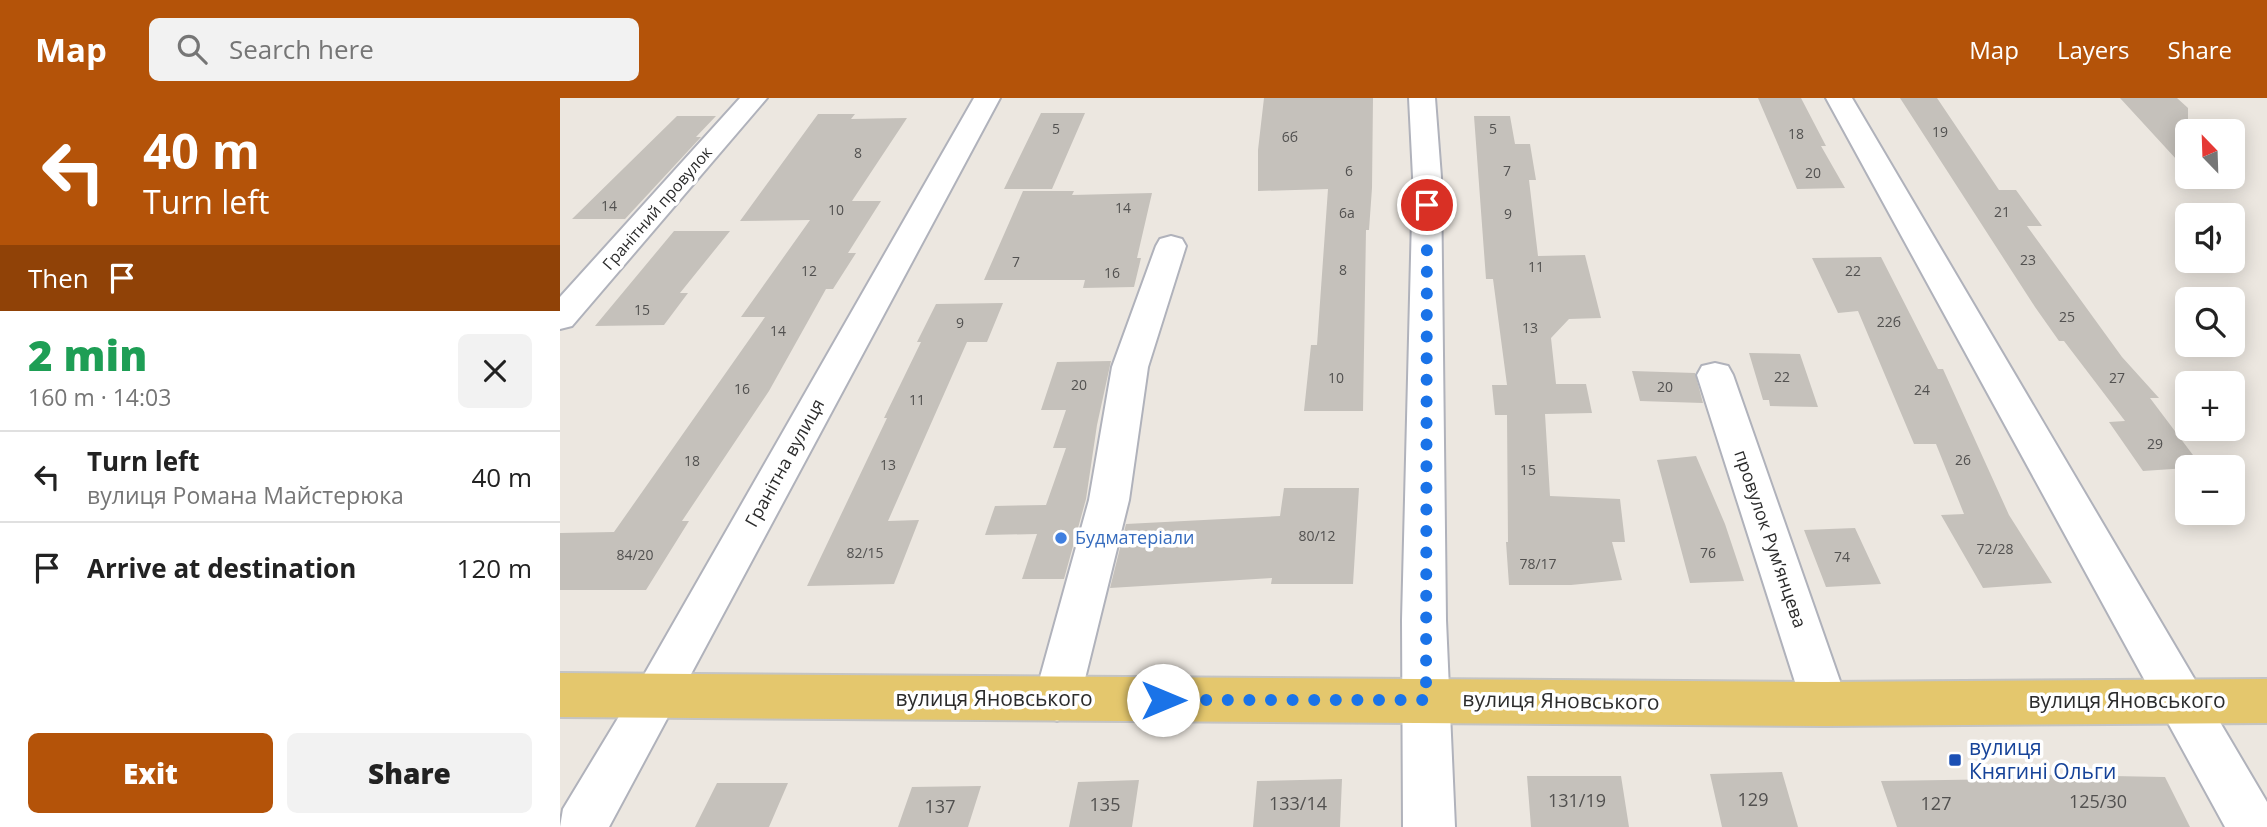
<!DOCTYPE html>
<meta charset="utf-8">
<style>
:root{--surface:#fff;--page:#f2f2f2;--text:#222;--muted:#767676;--line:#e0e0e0;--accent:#b45309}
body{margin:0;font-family:"Open Sans",sans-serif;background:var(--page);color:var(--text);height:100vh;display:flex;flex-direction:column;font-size:26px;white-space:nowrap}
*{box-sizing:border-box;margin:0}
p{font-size:23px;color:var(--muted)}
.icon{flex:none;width:38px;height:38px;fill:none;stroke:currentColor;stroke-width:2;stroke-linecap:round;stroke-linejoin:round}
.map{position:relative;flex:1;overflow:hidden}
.side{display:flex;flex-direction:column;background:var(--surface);width:560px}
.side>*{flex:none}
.banner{background:#b45309;color:#fff;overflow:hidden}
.needle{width:46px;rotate:337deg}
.fabs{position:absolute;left:1615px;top:21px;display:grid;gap:14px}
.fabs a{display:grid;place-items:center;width:70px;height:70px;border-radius:10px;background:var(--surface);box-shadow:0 4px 18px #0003;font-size:35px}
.pin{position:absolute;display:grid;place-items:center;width:60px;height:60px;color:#fff;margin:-30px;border:4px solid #fff;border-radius:50%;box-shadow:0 2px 7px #0007}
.me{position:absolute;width:77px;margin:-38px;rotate:90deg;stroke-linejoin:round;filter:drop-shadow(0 0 5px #0008)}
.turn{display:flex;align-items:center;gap:24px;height:147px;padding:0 28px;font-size:32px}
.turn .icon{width:91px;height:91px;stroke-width:2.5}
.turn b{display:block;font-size:49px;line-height:60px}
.then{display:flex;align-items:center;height:66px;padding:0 28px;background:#0003;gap:14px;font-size:26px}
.round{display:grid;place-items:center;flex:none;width:74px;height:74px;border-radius:10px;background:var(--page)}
.headline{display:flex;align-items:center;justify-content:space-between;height:119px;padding:0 28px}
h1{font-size:42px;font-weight:800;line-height:52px;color:#1e9e55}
.primary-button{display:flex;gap:14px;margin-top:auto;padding:14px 28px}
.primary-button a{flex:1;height:80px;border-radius:10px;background:var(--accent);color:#fff;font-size:28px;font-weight:800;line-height:80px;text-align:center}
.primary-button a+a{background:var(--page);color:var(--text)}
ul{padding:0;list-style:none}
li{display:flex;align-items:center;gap:21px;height:91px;padding:0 28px;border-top:2px solid var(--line)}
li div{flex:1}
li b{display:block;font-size:26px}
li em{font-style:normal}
header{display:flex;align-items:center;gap:42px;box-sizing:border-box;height:98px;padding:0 35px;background:var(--accent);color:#fff}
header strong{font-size:33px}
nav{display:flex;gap:38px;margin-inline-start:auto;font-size:24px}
.search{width:490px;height:63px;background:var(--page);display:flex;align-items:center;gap:18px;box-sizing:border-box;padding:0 24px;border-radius:10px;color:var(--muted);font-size:26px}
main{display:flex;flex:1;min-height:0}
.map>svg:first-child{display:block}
.building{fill:#c5c1bb}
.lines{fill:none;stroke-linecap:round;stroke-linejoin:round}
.minor-casing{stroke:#b0b2bb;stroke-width:4}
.major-casing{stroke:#c4c4c4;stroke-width:4}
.minor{fill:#fff;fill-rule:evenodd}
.major{fill:#e4c76d;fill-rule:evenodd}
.route{stroke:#1a73e8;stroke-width:12;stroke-dasharray:0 21.6}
.shop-dot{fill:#3f7fe0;stroke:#fff;stroke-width:2.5}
.transit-dot{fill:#1a4fb4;stroke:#fff;stroke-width:2.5}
.labels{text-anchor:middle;stroke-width:7;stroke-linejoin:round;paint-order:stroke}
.number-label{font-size:14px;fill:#525150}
.far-street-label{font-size:16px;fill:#2c2c2c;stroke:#fff}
.street-label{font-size:18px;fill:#2c2c2c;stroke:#fff}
.shop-label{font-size:18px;fill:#366cbe;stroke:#fff;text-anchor:start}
.near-number-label{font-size:18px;fill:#525150}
.near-street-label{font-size:21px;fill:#2c2c2c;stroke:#fff}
.near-transit-label{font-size:21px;fill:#164399;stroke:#fff;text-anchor:start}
</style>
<header>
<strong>Map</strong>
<div class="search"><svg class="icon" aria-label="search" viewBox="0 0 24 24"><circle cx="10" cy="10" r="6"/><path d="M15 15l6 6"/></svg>Search here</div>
<nav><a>Map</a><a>Layers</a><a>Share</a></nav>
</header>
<main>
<section class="side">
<div class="banner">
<div class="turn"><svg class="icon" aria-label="left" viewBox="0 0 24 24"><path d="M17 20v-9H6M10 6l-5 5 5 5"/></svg><div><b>40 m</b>Turn left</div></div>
<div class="then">Then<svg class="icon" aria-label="arrive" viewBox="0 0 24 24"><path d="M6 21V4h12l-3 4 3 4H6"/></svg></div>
</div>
<div class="headline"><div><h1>2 min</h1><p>160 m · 14:03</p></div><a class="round"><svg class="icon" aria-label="close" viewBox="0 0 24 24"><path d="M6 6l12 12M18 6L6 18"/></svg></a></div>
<ul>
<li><svg class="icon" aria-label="left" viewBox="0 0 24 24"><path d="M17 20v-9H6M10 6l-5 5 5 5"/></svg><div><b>Turn left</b><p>вулиця Романа Майстерюка</p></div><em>40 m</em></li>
<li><svg class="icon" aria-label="arrive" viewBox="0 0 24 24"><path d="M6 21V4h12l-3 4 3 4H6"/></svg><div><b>Arrive at destination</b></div><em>120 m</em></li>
</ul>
<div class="primary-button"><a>Exit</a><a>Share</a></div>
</section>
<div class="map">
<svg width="1707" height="729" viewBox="0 0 1707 729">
<rect width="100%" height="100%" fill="#ece7e0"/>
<path class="building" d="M704 0H813L812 90 809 132H806L803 313H744L751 247H757L768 91 698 93V52Z
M1198 0H1241L1266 48H1261L1285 90 1237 91Z
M1340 0H1377L1439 92H1456L1482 128H1467L1562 259 1599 300H1590L1642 369 1583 373 1549 324 1565 323 1504 243H1499L1475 209Z
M1560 0H1617L1628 10V74Z
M481 15H525L492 91H444Z
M258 16H295L291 21 347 20 292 103H321L288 155H296L273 191H266L209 293 122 423H129L86 492H0V435L54 434 205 219H181L250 122 180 123Z
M117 18H156L136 39H141L65 121H12Z
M914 18H950L955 46H970L976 82H969L978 158 1025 157 1041 220 1009 221 991 240 996 286H1026L1032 315 985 316 990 398 1060 401 1065 444H1052L1062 482 1011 487H949L946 444H948L947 317H935L932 287H947L933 181H926Z
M463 93H514L512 97 592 95 577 160H581L574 189 523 190 525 182H424Z
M114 133H170L120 195H128L104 227 35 228Z
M1321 159 1378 271H1383L1449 417 1492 485 1423 490 1381 417 1404 416 1376 346H1354L1298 213 1278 215 1252 160Z
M443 205 427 244H407L328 423 359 422 334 486 247 488 327 320H324L361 244H357L376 206Z
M1189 255 1240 256 1258 309 1210 308 1209 302H1203Z
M551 263 537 327 526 401 504 481H462L477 436 425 437 435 408 486 407 506 350H493L506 312H481L497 264Z
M1072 273 1135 275 1143 305 1080 303Z
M1136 358 1165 426 1184 483 1130 485 1097 362Z
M724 390H799L793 486H711L712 480 550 490 566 426 720 418Z
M1295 430 1321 486 1266 489 1244 432Z
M1222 674 1238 729H1162L1150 676Z
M1447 676 1605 679 1630 729H1337L1321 683 1449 681Z
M967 678H1061L1069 729H971Z
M782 681 780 729H693L697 683Z
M579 682 572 729H509L518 684Z
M157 685H228L209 729H135Z
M421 688 408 729H338L352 689Z"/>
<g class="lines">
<defs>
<path id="minor" d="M180 0H207L12 228 0 231V199Z
M414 0H440L49 729H0L3 711 81 582Z
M849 0H875L881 79 886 522 895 729H843L842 522 853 79Z
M1266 0H1292L1707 704V729H1665Z
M611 138 622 141 626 148 588 269 569 402 520 601 514 616 497 623 480 616 474 601 529 402 552 269 596 148 600 141Z
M1155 265 1168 268 1173 277 1288 606 1282 622 1265 628 1248 622 1242 606 1137 277 1142 268Z"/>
<path id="major" d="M0 575 1265 584 1707 581V625L1265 628 0 619Z"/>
</defs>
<use href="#minor" class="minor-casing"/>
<use href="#major" class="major-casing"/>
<use href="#minor" class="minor"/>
<use href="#major" class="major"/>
</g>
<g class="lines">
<path class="route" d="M603 602H866L867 107"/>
</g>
<circle class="shop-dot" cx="501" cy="440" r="7"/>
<rect class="transit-dot" x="1388" y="655" width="14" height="14" rx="3.5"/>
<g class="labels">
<g class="number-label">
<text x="496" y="36">5</text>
<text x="933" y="36">5</text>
<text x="1380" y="39">19</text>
<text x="1236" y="41">18</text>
<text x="730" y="44">6б</text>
<text x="298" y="60">8</text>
<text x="789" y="78">6</text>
<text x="947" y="78">7</text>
<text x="1253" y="80">20</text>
<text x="49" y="113">14</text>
<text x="563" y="115">14</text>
<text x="276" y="117">10</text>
<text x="1442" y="119">21</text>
<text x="787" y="120">6а</text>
<text x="948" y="121">9</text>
<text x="1468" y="167">23</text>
<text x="456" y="169">7</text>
<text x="976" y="174">11</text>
<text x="783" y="177">8</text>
<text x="249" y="178">12</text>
<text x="1293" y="178">22</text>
<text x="552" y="180">16</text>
<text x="82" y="217">15</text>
<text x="1507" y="224">25</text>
<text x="1329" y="229">22б</text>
<text x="400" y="230">9</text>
<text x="970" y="235">13</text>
<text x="218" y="238">14</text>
<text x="1222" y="284">22</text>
<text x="776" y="285">10</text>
<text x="1557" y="285">27</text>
<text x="519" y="292">20</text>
<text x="1105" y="294">20</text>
<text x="182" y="296">16</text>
<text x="1362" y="297">24</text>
<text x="357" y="307">11</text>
<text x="1595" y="351">29</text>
<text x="1403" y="367">26</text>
<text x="132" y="368">18</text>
<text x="328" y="372">13</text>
<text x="968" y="377">15</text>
<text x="757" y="443">80/12</text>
<text x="1435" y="456">72/28</text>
<text x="305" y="460">82/15</text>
<text x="1148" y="460">76</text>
<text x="75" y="462">84/20</text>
<text x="1282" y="464">74</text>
<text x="978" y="471">78/17</text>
</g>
<g class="far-street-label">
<text transform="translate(97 110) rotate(-49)" y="6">Гранітний провулок</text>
</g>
<g class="street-label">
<text transform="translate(225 365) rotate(-61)" y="6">Гранітна вулиця</text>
<text transform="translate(1210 441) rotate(71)" y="6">провулок Румʼянцева</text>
</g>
<g class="shop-label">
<text x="515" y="446">Будматеріали</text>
</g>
<g class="near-number-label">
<text x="1193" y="708">129</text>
<text x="1017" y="709">131/19</text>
<text x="1538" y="710">125/30</text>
<text x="738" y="712">133/14</text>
<text x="1376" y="712">127</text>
<text x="545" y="713">135</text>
<text x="380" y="715">137</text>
</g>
<g class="near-street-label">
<text x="434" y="608">вулиця Яновського</text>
<text transform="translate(1001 603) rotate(1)" y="7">вулиця Яновського</text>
<text x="1567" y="610">вулиця Яновського</text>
</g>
<g class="near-transit-label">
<text x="1409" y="657">вулиця<tspan x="1409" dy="24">Княгині Ольги</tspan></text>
</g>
</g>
</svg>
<div class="fabs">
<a><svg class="needle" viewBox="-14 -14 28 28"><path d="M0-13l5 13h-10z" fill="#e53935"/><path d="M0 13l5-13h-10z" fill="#767676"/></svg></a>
<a><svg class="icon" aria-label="sound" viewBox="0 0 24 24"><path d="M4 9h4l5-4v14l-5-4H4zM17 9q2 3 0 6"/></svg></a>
<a><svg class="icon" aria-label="search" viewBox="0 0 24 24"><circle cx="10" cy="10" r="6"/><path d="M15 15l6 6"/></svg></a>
<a>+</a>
<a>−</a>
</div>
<div class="pin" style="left:867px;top:107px;background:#d93025"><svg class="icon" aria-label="arrive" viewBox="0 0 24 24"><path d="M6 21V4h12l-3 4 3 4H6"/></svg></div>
<svg class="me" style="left:603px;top:602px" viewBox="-20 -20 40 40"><circle r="19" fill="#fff"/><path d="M0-13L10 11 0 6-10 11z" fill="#1a73e8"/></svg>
</div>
</main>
